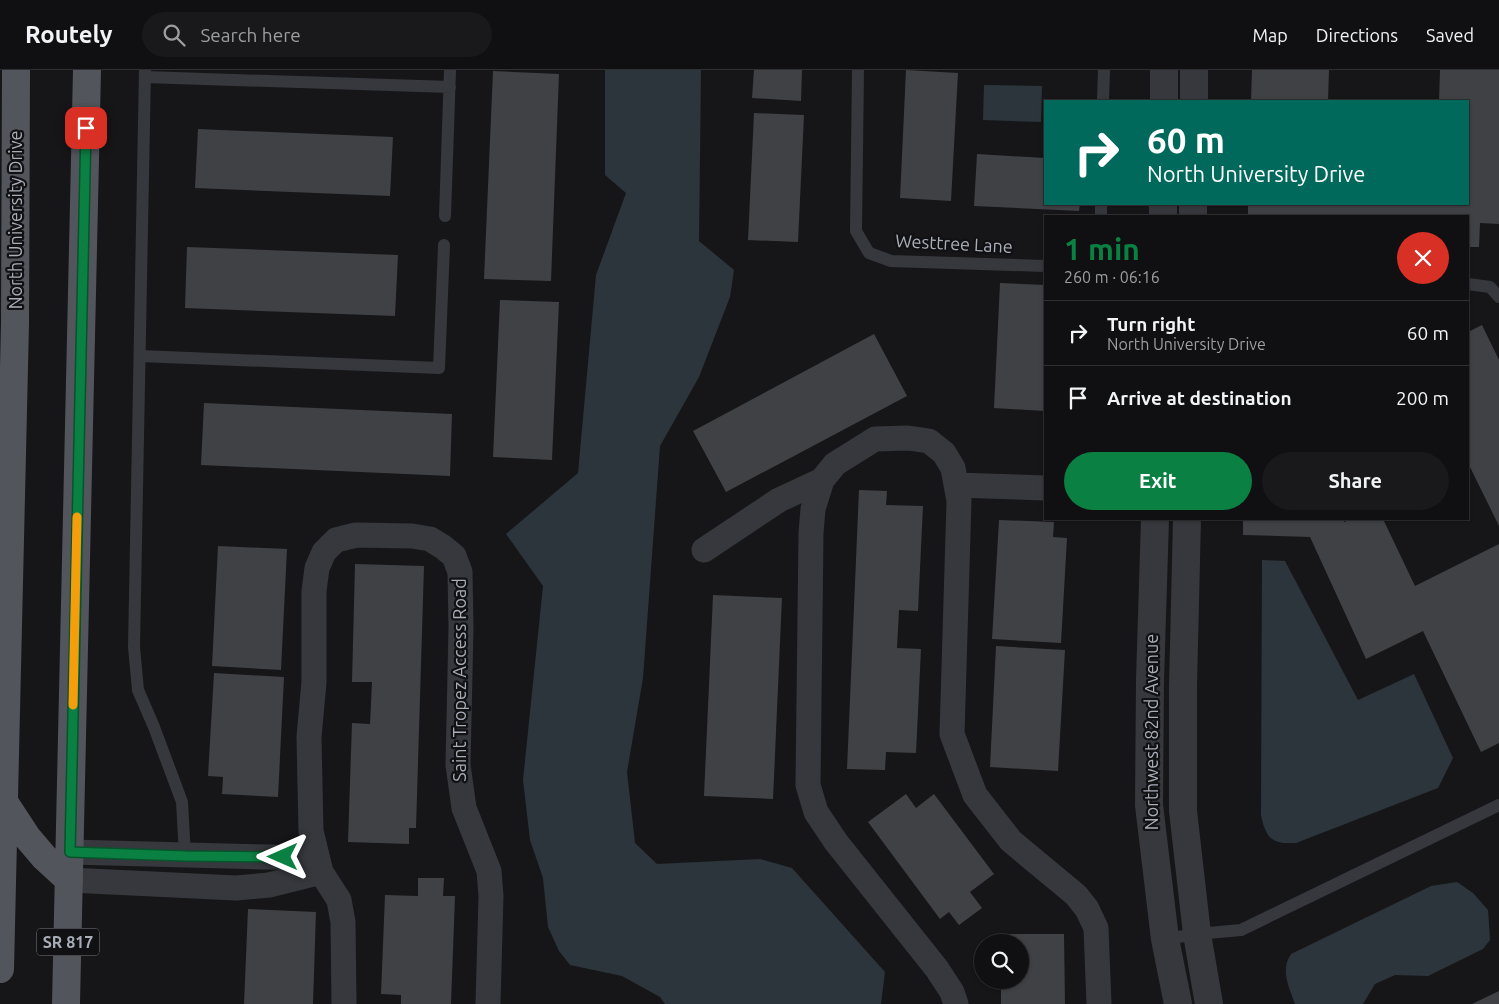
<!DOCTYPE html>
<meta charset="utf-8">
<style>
:root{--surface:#101012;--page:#19191b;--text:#f1f3f6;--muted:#9c9d9f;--line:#303032;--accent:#0b8043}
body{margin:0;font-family:Ubuntu,sans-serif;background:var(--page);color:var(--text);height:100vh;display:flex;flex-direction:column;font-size:19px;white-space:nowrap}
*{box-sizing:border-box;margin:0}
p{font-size:16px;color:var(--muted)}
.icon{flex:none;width:28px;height:28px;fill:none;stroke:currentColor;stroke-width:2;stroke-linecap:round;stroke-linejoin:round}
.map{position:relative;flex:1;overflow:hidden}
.sheet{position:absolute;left:1044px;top:145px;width:425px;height:305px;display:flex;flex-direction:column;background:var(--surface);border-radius:0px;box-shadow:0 1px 4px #0004,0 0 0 1px var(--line)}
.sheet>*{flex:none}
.banner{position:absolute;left:1044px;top:30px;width:425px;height:105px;border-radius:0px;box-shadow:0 1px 4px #0004,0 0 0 1px var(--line);background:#00695c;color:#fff;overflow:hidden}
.tools{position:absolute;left:974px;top:864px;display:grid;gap:10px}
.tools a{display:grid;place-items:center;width:55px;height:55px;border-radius:50%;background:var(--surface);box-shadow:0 1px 4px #0004,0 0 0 1px var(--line);font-size:25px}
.pin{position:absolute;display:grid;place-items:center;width:42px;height:42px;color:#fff;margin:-21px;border-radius:10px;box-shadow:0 2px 8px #0006}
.me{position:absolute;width:55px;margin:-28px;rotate:270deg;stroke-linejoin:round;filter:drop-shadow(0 0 4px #0008)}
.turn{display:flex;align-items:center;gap:18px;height:105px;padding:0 20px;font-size:22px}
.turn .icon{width:65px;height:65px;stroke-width:2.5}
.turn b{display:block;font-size:35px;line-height:42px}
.round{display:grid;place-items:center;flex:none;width:52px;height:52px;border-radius:26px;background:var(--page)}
.overview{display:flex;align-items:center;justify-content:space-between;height:85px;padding:0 20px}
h1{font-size:30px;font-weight:700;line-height:38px;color:var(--accent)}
.cta{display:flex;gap:10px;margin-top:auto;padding:10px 20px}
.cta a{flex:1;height:58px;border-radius:30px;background:var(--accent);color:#fff;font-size:20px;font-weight:700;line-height:58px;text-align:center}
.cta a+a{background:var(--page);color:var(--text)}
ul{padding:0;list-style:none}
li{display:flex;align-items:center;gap:15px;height:65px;padding:0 20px;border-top:1px solid var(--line)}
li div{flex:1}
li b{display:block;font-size:19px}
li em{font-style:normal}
header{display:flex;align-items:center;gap:30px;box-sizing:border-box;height:70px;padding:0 25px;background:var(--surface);border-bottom:1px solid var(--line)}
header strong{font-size:24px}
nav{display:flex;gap:28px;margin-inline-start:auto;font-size:18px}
.search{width:350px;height:45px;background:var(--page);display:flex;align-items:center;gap:12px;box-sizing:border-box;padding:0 18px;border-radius:28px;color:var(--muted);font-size:19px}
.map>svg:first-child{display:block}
.water{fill:#2c353c}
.building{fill:#404145}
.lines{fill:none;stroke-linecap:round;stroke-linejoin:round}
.service{stroke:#37383d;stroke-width:12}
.minor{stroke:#37383d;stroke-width:25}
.tertiary{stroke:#37383d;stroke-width:28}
.primary{stroke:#53555c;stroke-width:28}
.route-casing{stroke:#07532c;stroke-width:12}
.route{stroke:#0b8043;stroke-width:9}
.slow{stroke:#f59e0b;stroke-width:9}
.labels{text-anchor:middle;stroke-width:4.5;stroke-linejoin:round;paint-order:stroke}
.shield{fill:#111113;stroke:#7b7e86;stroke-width:1}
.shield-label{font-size:16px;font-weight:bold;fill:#a8adb8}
.street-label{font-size:18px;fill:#a8adb8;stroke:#111113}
</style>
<header>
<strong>Routely</strong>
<div class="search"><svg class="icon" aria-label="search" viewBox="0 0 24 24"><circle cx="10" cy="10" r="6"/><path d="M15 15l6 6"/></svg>Search here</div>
<nav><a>Map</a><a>Directions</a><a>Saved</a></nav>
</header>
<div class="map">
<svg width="1499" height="934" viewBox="0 0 1499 934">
<rect width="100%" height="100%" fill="#161618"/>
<path class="water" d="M605 0H701L699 171 734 200 730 227 699 307 660 376 643 608 627 702 635 773 657 794 760 789 792 798 885 902 881 934H665L660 927 622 906 570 895 559 881 548 857 543 808 530 770 523 710 543 516 506 464 578 403 596 205 626 123 605 105Z
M984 15 1042 16 1041 52 983 50Z
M1262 490 1285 491 1358 630 1414 604 1453 688 1438 718 1296 773C1272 774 1266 769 1261 745Z
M1457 812 1473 823 1488 840 1490 870 1483 879 1428 906 1395 905 1375 914 1363 934H1295C1289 917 1280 900 1291 884L1431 816Z"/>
<path class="building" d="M754 0H802L801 31 752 28Z
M906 0 958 3 951 131 900 128Z
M1252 0H1329L1328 31H1251Z
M1440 0H1499V154L1480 153 1479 177H1468V146H1248V134H1468V31H1439Z
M493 1 559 4 551 211 484 209Z
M754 43 804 45 798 172 748 170Z
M198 59 393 67 390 126 195 118Z
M977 84 1045 88V134H1080L1079 141 974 136Z
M187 177 398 185 395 246 185 238Z
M1000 213 1045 215V341L994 338Z
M500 230 559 232 552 390 493 387Z
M1482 255 1499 290V456L1468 393V262Z
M874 264 907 326 726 422 693 361Z
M204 333 452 344 450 406 201 395Z
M859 420 887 421 886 435 923 436 918 541 899 540 897 578 921 579 916 683 886 682 885 700 847 699Z
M1243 449H1343L1344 452 1352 449H1383L1415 516 1499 474V673L1481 682 1423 561 1366 589 1310 467 1243 465Z
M999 450 1054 452 1053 467 1067 468 1061 573 992 569Z
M218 476 287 479 281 600 212 596Z
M355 494 424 496 416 758H409V774L348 772 352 653 370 654 372 612H352Z
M713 525 782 528 773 729 704 726Z
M996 576 1065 580 1058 701 990 697Z
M214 603 284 607 278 727 222 724 223 707 208 706Z
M906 724 916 738 934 724 994 804 970 822 982 838 959 855 949 842 940 849 868 752Z
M418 808H444L443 826H455L451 934H401V925L381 924 385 825 418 826Z
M248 839 316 842 313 934H244Z
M1001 864H1064L1065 934H1001V910H1020V872H1001Z
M1499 921V934H1472Z"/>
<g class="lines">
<path class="service" d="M145 0 134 577 138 620 154 657 182 732 185 786
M858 0 856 161 869 183 891 191 1045 196
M145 7 450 17
M1103 31 1104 0
M445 146 450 0
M1101 146V134
M1468 214 1490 217 1499 227
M140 286 439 298 444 175
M1165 869 1197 864 1241 860 1499 735"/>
<path class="minor" d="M956 415 1045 418
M704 480 779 430 822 410
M70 782 263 787H283L316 782
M69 810 236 818 269 815 321 802
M344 934 343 852 339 830 321 802 311 761 309 667 314 612V521L317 498 324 482 336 470 356 465 412 466 430 469 443 477 454 486 460 502 461 557 458 695 464 738 489 801 491 826 488 934
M956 934 952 922 937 899 836 772 816 742 808 715 811 463 813 439 822 410 835 394 875 369 908 368 929 371 944 383 953 398 959 431 952 664 975 725 1011 771 1076 825 1087 839 1096 858 1099 934"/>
<path class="tertiary" d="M1164 31V0
M1194 31V0
M1163 146V134
M1193 146V134
M1155 449 1150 610 1149 735 1165 869 1178 934
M1187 449 1183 616V741L1197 864 1209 934"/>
<path class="primary" d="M4 732 27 767 44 787 69 810
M0 899 15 254 16 0
M66 934 87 0"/>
</g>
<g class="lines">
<defs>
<path id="route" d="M86 58 70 782 185 786 283 787"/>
</defs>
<use href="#route" class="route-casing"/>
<use href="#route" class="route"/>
<path class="slow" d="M73 635 77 447"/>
</g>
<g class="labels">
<rect class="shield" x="37" y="858.5" width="62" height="27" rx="4"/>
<g class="shield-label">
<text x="68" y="878">SR 817</text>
</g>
<g class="street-label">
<text transform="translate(16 150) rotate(-90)" y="6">North University Drive</text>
<text transform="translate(954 174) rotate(3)" y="6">Westtree Lane</text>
<text transform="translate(460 610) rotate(-90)" y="6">Saint Tropez Access Road</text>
<text transform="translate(1152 662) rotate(-90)" y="6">Northwest 82nd Avenue</text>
</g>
</g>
</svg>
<div class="tools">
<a><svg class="icon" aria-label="search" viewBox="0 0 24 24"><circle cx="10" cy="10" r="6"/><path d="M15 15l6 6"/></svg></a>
</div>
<div class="pin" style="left:86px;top:58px;background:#d93025"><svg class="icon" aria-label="arrive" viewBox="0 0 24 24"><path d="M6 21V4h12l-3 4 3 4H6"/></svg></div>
<svg class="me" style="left:283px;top:787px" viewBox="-20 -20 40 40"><path d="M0-17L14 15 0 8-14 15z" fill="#0b8043" stroke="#fff" stroke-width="4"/></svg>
<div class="banner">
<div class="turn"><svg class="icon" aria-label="right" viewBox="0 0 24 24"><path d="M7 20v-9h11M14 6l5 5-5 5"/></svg><div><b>60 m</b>North University Drive</div></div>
</div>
<section class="sheet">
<div class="overview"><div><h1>1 min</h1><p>260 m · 06:16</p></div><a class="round" style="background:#d93025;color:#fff"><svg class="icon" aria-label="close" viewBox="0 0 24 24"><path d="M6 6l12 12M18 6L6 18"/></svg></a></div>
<ul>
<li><svg class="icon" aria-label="right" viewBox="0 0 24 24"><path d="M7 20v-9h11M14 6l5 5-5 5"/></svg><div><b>Turn right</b><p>North University Drive</p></div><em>60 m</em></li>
<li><svg class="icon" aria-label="arrive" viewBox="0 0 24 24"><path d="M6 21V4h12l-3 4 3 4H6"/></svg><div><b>Arrive at destination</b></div><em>200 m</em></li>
</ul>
<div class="cta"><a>Exit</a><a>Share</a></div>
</section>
</div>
